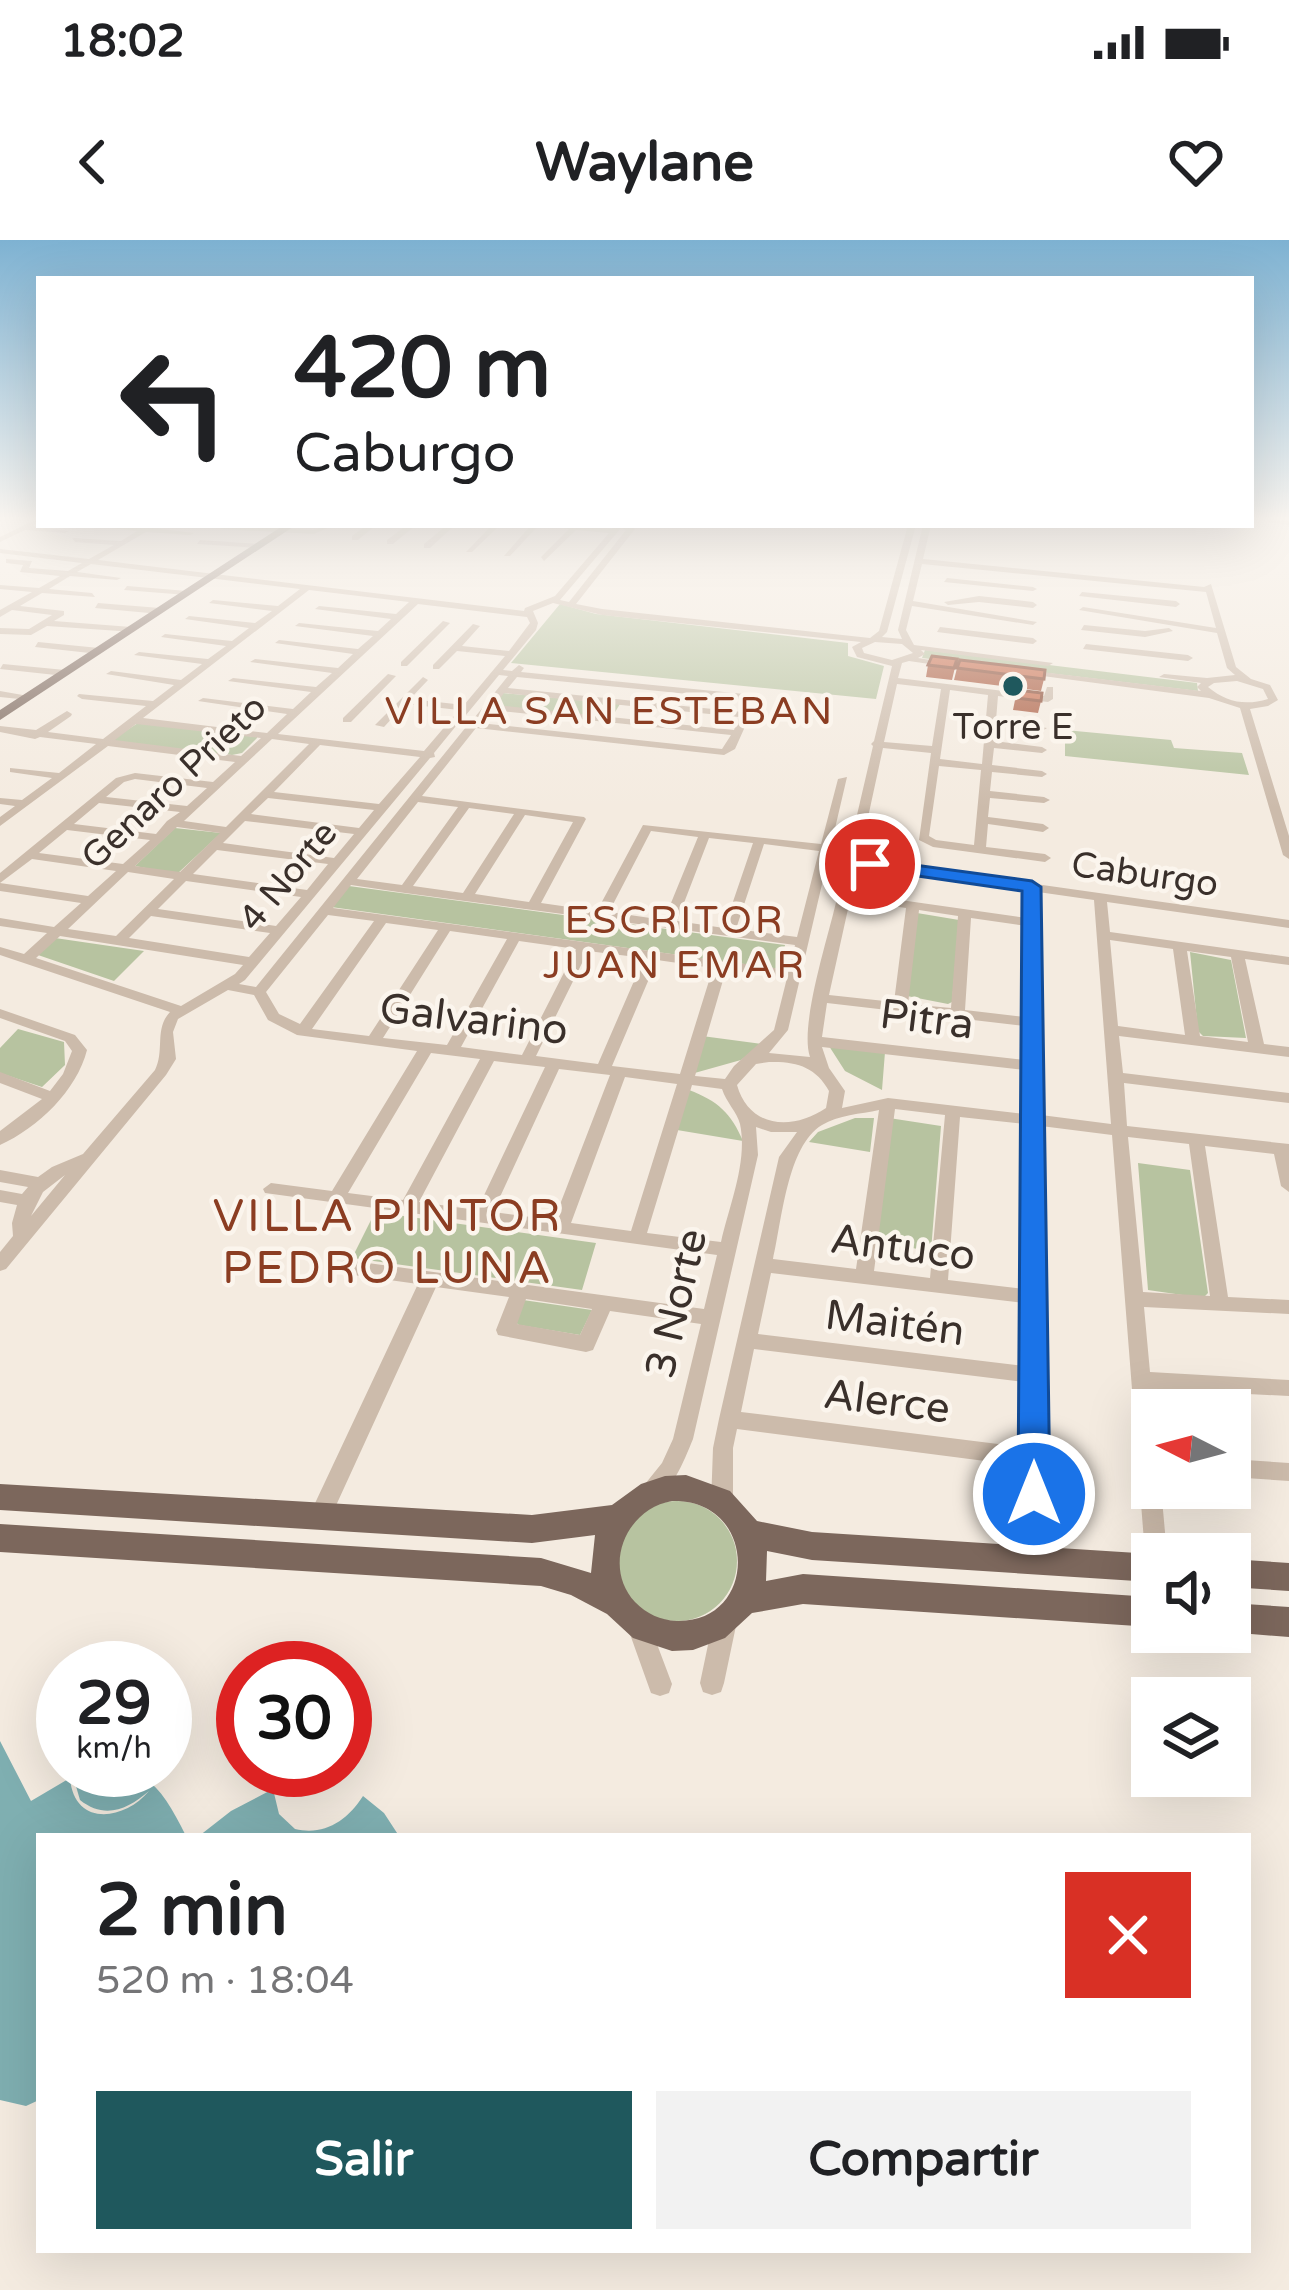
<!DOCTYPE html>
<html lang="es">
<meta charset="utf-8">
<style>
:root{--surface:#fff;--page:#f2f2f2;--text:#202124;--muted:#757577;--accent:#1f585d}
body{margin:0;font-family:"Varela Round",sans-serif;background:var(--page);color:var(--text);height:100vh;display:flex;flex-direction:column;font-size:45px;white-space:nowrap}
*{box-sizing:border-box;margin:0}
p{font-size:39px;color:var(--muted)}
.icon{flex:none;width:66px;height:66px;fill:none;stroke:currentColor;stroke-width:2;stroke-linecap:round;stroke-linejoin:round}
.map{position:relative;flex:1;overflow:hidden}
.side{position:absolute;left:36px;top:1593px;width:1215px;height:420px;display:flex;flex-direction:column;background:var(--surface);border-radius:0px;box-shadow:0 12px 48px #0002}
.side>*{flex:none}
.banner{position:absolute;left:36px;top:36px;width:1218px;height:252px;border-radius:0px;box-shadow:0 12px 48px #0002;background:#fff;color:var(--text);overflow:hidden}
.needle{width:78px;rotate:276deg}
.tools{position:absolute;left:1131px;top:1149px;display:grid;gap:24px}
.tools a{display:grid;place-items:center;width:120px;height:120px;border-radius:0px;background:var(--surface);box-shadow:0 12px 48px #0002;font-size:60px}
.speed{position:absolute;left:36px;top:1401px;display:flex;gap:24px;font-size:60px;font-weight:700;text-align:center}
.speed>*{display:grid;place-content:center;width:156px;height:156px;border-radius:50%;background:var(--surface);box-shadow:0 12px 48px #0002;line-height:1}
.speed small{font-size:30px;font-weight:400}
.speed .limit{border:18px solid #d22;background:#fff;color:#111}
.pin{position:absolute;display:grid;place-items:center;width:102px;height:102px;color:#fff;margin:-51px;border:6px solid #fff;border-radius:50%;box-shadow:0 3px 12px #0007}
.me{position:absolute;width:132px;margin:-66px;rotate:0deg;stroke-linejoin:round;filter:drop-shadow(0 0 9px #0008)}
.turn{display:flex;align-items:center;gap:42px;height:252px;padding:0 60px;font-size:54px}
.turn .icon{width:156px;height:156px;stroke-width:2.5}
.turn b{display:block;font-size:84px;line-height:102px}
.round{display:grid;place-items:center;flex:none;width:126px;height:126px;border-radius:0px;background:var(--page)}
.overview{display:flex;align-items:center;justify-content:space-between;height:204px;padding:0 60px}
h1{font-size:72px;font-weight:700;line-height:90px}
.cta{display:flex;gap:24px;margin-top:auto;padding:24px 60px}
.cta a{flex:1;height:138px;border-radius:0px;background:var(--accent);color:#fff;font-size:48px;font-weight:700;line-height:138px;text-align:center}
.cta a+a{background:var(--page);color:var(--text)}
.status{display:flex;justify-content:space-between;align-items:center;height:84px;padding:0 60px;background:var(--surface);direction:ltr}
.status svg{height:33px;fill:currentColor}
header{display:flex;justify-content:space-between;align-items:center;height:156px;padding:0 60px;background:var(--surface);font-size:54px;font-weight:700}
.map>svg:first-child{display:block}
.green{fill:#b7c3a0}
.water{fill:#7fafb1}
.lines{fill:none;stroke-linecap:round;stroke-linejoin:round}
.minor{fill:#ccbbab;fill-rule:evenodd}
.major{fill:#7c675c;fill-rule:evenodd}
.wall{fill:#ab5c40}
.building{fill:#c76b4b;stroke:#8b4b34;stroke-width:3}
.route{fill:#1a73e8;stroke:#114b97;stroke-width:3}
.poi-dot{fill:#1f585d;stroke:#fbf5ed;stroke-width:4.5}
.labels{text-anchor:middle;stroke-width:9;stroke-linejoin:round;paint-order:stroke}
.far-poi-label{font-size:36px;fill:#3a302b;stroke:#fbf5ed}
.far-street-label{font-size:36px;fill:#3a302b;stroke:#fbf5ed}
.far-neighbourhood-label{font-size:39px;letter-spacing:3px;fill:#8b3d22;stroke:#fbf5ed}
.street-label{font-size:42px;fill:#3a302b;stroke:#fbf5ed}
.neighbourhood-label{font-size:45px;letter-spacing:3px;fill:#8b3d22;stroke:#fbf5ed}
</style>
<div class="status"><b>18:02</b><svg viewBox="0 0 49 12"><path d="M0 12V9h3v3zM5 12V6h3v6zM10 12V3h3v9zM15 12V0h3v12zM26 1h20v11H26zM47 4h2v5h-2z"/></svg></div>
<header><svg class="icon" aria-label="back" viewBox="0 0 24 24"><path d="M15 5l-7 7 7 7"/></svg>Waylane<svg class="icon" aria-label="heart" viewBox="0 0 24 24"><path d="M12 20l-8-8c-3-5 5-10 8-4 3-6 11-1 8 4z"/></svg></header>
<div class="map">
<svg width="1289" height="2050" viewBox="0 0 1289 2050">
<rect width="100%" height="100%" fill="#f4ebe0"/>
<path class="green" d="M560 364 596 374 848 403V416L884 426 876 459 511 423Z
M925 410 1197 443 1198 451 922 418Z
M503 453 620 464 612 477 494 466Z
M138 483 257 497V498L242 513 232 515 110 501Z
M1065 490 1171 500 1174 508 1242 513 1249 535 1065 516Z
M175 588 221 593 177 634 135 626Z
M349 646 785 705 780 729 331 667Z
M917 673 959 680 952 762 948 764 907 756Z
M55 698 144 711 114 741 38 715Z
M1190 712 1231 720 1246 798 1203 796 1198 791Z
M18 789 64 802 65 825 42 847 0 833V808Z
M702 796 762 804 741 820 691 834Z
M829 806 885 812 882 850 845 831Z
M689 850C718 861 731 873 743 901L677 890Z
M855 878H874L870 912 809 902 818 892Z
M889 878 941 886 931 1011 874 1002Z
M1138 923 1190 930 1208 1053 1203 1058 1148 1050Z
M375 972 596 1003 582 1050 352 1018Z
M523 1060 592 1070 580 1095 519 1085 515 1082Z
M617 1321a60 60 0 1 1 120 0a60 60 0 1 1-120 0Z"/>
<path class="water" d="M0 1501 31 1561 70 1538C74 1587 124 1581 149 1551 128 1569 105 1580 80 1560L73 1536C139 1516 159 1541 186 1596H39V1860L26 1866 0 1860Z
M273 1549 279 1574 295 1589C324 1596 347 1581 363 1556L384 1573 399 1596H199L231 1571Z"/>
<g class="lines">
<path class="minor" d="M33 281H39L33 286 69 291 65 293 25 290 0 302V297Z
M1263 281H1289V285Z
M115 285H157L153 288 194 293 190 295 146 292 98 320 524 371 525 368 555 356 609 293 576 290 544 321 541 317 569 289 545 285 612 289 615 285H627L635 289 576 364 602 369 870 398 879 391 908 285H916L887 392 882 397 902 399 898 390 923 285H931L923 319 1204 347 1211 344 1236 427 1251 439 1270 445 1278 460 1268 466 1250 469 1289 596V619L1283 615 1240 468 1209 458 1020 433 1025 430 1201 451 1197 447 1201 443 1159 437 1164 434 1207 438 1235 435 1227 428 1217 393 1079 370 1083 367 1216 388 1206 352 922 324 913 361 1037 382 1033 385 912 366 906 390 914 405 1053 423 1048 426 921 410 925 414 918 418 955 424 950 427 909 421 902 423 898 438 1044 456 1047 447H1053V459L1048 462 998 456 996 480 1047 488 1042 491 995 486 994 501 1042 507 1047 510 1042 513 994 508 992 525 1042 531 1047 534 1042 537 992 532 990 551 1044 557 1050 560 1044 563 990 558 988 577 1043 584 1049 588 1043 592 988 584 986 607 1045 614 1051 618 1045 622 933 607 919 600 931 513 883 508 859 619 1289 680V688L1107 662 1110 692 1289 717V725L1245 719 1264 804 1289 807V817L1119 796 1123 833 1289 853V863L1124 843 1127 886 1289 904V952L1281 946 1274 914 1205 906 1228 1057 1289 1060V1074L1144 1067 1150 1132 1289 1140V1156L1152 1149V1248H1161L1167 1314H1152V1323L1145 1314 1112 895 1041 886 1045 1321 1042 1328 1034 1332 1026 1328 1023 1321V1226L737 1189 733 1208V1264L730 1271 722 1274 714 1271 711 1264 713 1208 719 1179 779 917 797 892H771L756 887 758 915 693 1199C683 1223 673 1251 648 1264L640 1261 637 1254 662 1223 673 1199 701 1084 610 1071 593 1110 586 1112 498 1095 496 1090 509 1057 436 1047 328 1283 320 1286 312 1283 309 1276 418 1044 346 1034 340 1032 337 1027 340 1022 346 1020 704 1069 717 1015 265 953 263 949 271 943 332 951 417 811 297 795 268 780 254 755 228 750 178 779 173 792 176 819 166 835 6 1029 0 1031V1012L13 996 12 983 17 965 0 962V950L22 954 28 947 0 942V930L38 937 52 927 83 914 155 830C165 810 154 789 170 772L0 715V707L24 714 47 693 0 686V678L54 687 81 663 0 651V643L88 656 116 631 32 619 0 643V633L116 538 135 533 213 542 235 522 108 506 0 586V577L15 566 0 564V558L22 560 52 538 10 532V528L59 533 96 504 40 497 35 499 0 492V486L36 490 67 471 72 474 71 476 48 492 103 499 146 466 82 459 77 456 79 454 153 461 174 445 106 434 111 431 181 440 202 424 134 415 139 412 208 419 226 406 161 397 165 394 232 401 249 388 185 379 189 376 255 383 272 371 209 363 213 360 278 366 300 349 91 324 77 332 121 338 117 340 70 336 49 349 92 353 95 357 42 353 20 366 64 371V375L54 381 131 387 134 392 47 386 31 395 0 394V388L29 389 52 375 12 370 0 377V370L32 352 0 349V345L39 348 60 336 20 332 23 325 6 323V319L32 321 29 328 68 331 82 323 0 313V309L89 319 114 305 75 302 72 298 121 301 137 291 95 286ZM621 288 626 290 569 362 560 360ZM309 350 409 362 396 374 319 366 315 369 391 379 378 391 299 383 295 386 373 396 358 409 279 400 275 403 353 414 338 428 255 419 250 422 332 433 316 447 233 438 228 441 311 452 293 469 203 458 198 461 287 474 267 493 143 478ZM553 363 602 375 861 402 852 407 857 417 892 426 874 501 871 504 873 506 847 618 843 621 845 624 836 655 837 658C829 695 799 785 810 817L769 813 788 790 847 537 838 539 821 604 643 585 597 671 541 663 586 579 584 577 422 556 476 488 724 515 735 509 756 462 744 454 521 432 524 428 519 425 512 431 503 430 536 390 538 383 533 371ZM418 364 527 377 530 383 509 411 462 406 480 386 473 384 433 425V429H439L457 411 505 416 464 465 410 459 428 440 423 437 375 485 384 487 405 464 459 470 424 511 278 494ZM875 402 902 404 913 413 892 420 864 413 862 408ZM499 435 508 436 471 482 461 481ZM517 437 739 459 746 463 742 472 508 448ZM1237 441 1263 449 1268 459C1245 466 1226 462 1208 447L1214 443ZM897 444 941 449 932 506 884 502ZM950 450 988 455 982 524 940 519ZM504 453 739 477 734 490 495 465ZM490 470 731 495 722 509 480 483ZM136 484 261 498 241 516 115 500ZM456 486 466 487 256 747 239 744 245 740 430 518 435 517 434 513ZM272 499 309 504 226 587 184 581ZM320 505 420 517 379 564 274 552ZM939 526 981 530 974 605 936 600 929 596ZM135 539 207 548 187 566 106 557 124 542ZM268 558 374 570 359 588 251 574ZM418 562 458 567 402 645 357 639ZM99 563 180 572 167 581 156 594 74 584ZM469 568 514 574 463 653 413 646ZM525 575 573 582 529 662 475 654ZM245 581 354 594 334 618 223 603ZM177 587 220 593 180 632 135 626ZM67 590 150 600 123 624 39 613ZM651 591 698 597 664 680 609 672ZM709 598 753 603 724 688 677 681ZM764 604 819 611 797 697 736 689ZM217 610 328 624 307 650 193 634ZM857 626 1026 650V678L851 653ZM128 632 174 639 116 696 68 689ZM186 641 301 657 276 686 158 669ZM351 645 405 653 795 705 789 730 333 668ZM1038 652 1094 660 1111 884 1041 875ZM850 660 906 668 894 762 829 755ZM919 670 958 676 951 768 908 764ZM328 675 374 681 300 784 279 774 266 752ZM151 676 270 693 249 717 129 698ZM971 678 1026 686 1025 777 965 770ZM386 683 438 690 369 796 312 789ZM450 691 507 699 447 805 383 798ZM60 696 243 725 235 734 181 766 36 718ZM1110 700 1173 709 1185 795 1118 786ZM519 701 576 709 522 815 461 807ZM588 711 644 718 598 824 536 816ZM1187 711 1231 717 1248 802 1200 796ZM657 720 713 728 680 834 612 826ZM726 730 787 738 774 790 734 826 725 839 695 836ZM827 763 1025 786V820L822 797ZM822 807 1025 830V874L888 858 842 868 845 851 829 828ZM431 813 480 819 403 960 348 953ZM494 821 545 827 477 970 419 962ZM769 822C796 821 816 827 829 851L826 868C792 891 749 888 737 845L756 824ZM559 829 610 835 554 980 493 972ZM625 837 677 844 631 991 571 983ZM692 845 722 849C726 862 737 872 740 884 748 922 729 966 721 1002L647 993ZM895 869 945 875 930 1038 874 1031ZM879 870 856 1029 773 1019C782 981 787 906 822 885 838 875 861 874 879 870ZM960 877 1025 884 1024 1049 948 1040ZM1128 897 1189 904 1210 1056 1143 1052ZM65 935 31 976 43 952ZM771 1033 1024 1063V1126L758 1094ZM526 1059 592 1069 580 1095 517 1084ZM754 1109 1024 1142 1023 1207 741 1172Z
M218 285 313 290 334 285 314 294 221 289Z
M367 285H376L358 300H352V296Z
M407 285H416L393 304H387V300Z
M447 285H455L430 308H424V304Z
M492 285H500L472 312H466Z
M531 285H539L510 316H504Z
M200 300 259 304 263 306 259 308 197 304Z
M947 338 1033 347 1037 349 1033 351 944 342Z
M127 346 187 351 191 353 187 355 124 350Z
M1082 352 1176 361 1180 364 1176 367 1079 356Z
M979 356 1033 362 1037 365 1033 368 979 362 948 365 944 362Z
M98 363 160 368 164 371 160 374 95 368Z
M443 381 450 383 407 426H401V422Z
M1084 385 1145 391 1169 388 1173 391 1145 397 1081 390Z
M940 387 1033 398 1037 401 1033 404 937 392Z
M38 402 99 408 104 411 99 414 35 407Z
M1086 404 1188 415 1193 418 1188 421 1083 409Z
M3 424 65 430 70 433 65 436 0 429Z
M388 434 396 436 351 482H343V478Z
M0 451 34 457 29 460 0 457Z
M0 769 75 795 87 810C77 850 38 888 0 905V891L42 859 0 843V832L50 851 63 834 72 811 65 801 0 778Z
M1230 1219 1289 1223V1241L1230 1237Z
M725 1370 733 1373 737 1381 724 1443 721 1452 712 1455 703 1452 700 1443 713 1381 717 1373Z
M638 1372 646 1375 672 1444 669 1453 660 1456 651 1453 626 1383 630 1375Z"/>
<path class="major" d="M284 285H296L0 480V470Z
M686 1235 730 1251 757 1281 812 1292 1153 1314 1152 1342 812 1320 767 1311 766 1341 803 1334 1152 1357V1387L803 1364 752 1373 725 1398 693 1410 672 1411 633 1398 607 1374 571 1355 541 1346 0 1312V1284L541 1318 591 1333 595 1295 532 1303 0 1270V1244L532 1275 612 1265 641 1244 665 1236ZM672 1261C759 1259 759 1383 677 1381 660 1380 647 1374 635 1362 602 1326 626 1269 672 1261Z
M1230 1319 1289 1323V1351L1230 1347Z
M1230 1363 1289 1367V1397L1227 1392Z"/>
</g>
<path class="wall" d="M957 419 952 440 926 437 928 425Z
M957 428 1044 439 1041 451 954 440Z
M1017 450 1041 461 1038 473 1013 470Z"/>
<path class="building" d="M932 416 957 419 954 428 928 425Z
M960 420 1045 430 1044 439 957 428Z
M1017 450 1042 453 1041 461 1016 458Z"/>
<linearGradient id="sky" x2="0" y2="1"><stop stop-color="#7eb2d2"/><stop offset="0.49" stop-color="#faf6f1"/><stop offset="1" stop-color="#faf6f1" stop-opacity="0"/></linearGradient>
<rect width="1289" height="568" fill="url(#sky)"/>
<path class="route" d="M870 619 1032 641 1041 647 1050 1254 1046 1265 1034 1269 1023 1265 1018 1254 1022 651 863 628 860 624Z"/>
<circle class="poi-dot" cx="1013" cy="446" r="12"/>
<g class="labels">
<g class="far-poi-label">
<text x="1013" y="499">Torre E</text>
</g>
<g class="far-street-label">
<text transform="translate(173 541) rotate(-43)" y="13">Genaro Prieto</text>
<text transform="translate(1145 633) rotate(8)" y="13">Caburgo</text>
<text transform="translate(287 635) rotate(-50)" y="13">4 Norte</text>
</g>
<g class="far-neighbourhood-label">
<text x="610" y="484">VILLA SAN ESTEBAN</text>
<text x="675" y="693">ESCRITOR<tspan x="675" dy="45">JUAN EMAR</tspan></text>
</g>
<g class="street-label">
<text transform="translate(474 778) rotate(7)" y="15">Galvarino</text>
<text transform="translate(927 778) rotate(7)" y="15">Pitra</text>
<text transform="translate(903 1006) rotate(7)" y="15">Antuco</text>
<text transform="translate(675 1063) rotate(-77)" y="15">3 Norte</text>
<text transform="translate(895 1082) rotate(7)" y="15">Maitén</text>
<text transform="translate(887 1160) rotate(7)" y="15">Alerce</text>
</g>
<g class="neighbourhood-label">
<text x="388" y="991">VILLA PINTOR<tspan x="388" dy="52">PEDRO LUNA</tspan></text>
</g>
</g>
</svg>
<div class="tools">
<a><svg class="needle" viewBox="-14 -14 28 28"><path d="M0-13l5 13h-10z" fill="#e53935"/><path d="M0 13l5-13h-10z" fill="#757577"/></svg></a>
<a><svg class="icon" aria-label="sound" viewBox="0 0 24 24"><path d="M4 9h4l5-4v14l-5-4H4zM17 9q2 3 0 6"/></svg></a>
<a><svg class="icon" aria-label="layers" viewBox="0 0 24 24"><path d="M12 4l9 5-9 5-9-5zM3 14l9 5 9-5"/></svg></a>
</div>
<div class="speed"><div>29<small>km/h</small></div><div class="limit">30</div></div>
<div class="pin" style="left:870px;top:624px;background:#d93025"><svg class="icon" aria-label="arrive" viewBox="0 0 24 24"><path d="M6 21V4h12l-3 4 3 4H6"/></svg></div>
<svg class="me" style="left:1034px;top:1254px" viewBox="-20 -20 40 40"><circle r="17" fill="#1a73e8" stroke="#fff" stroke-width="3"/><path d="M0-11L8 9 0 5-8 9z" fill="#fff"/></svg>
<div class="banner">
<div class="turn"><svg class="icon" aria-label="left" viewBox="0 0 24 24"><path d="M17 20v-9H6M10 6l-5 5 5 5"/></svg><div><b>420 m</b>Caburgo</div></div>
</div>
<section class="side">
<div class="overview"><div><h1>2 min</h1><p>520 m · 18:04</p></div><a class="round" style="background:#d93025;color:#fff"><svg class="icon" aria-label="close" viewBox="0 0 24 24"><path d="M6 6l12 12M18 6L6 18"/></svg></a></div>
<div class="cta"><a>Salir</a><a>Compartir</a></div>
</section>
</div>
